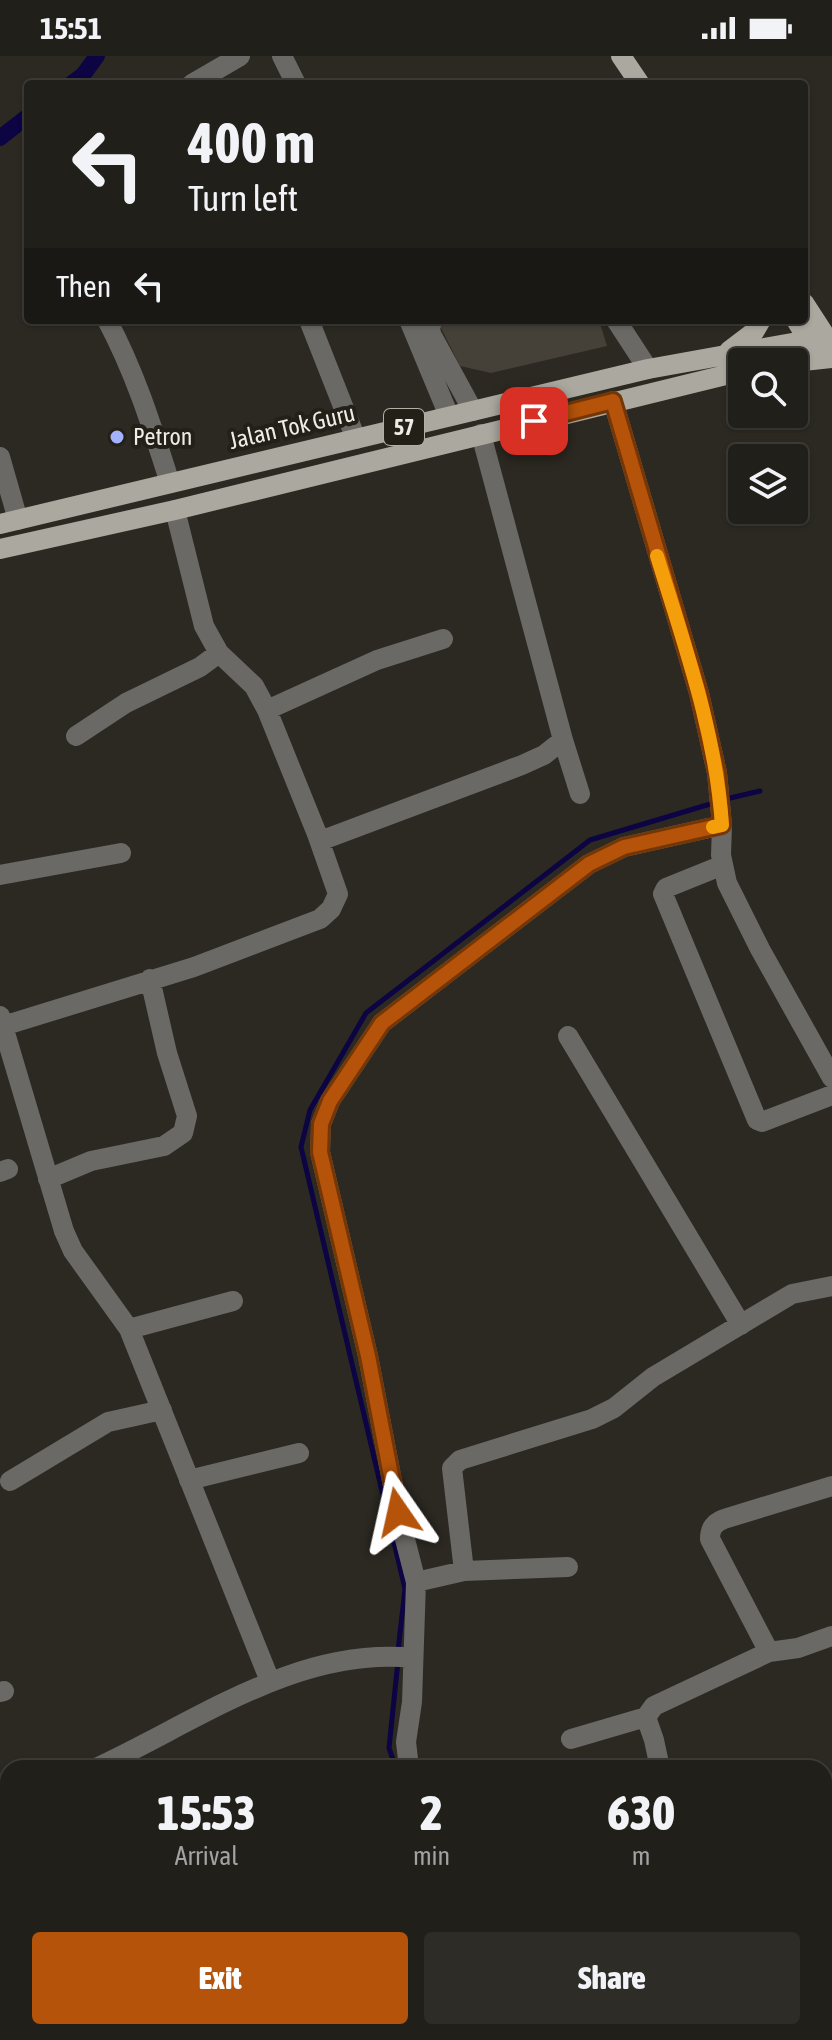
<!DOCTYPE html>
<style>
:root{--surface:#211f1a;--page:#2d2c27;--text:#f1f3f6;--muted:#a2a2a2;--line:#3e3d39;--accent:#b45309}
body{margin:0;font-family:"Asap Condensed",sans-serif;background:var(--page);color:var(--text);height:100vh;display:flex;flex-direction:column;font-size:30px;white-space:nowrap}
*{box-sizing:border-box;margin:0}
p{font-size:26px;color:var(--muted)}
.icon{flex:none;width:44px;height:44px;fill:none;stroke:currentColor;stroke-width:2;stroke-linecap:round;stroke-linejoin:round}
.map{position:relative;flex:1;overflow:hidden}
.drawer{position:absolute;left:0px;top:1704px;width:832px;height:280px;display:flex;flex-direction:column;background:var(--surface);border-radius:24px 24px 0 0;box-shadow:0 2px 6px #0004,0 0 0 2px var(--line)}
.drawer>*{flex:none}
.top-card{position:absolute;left:24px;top:24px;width:784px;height:244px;border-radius:8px;box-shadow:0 2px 6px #0004,0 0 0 2px var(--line);background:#211f1a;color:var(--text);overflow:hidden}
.tools{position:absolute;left:728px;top:292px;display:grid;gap:16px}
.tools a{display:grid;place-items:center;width:80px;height:80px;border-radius:8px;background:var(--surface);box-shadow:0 2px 6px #0004,0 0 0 2px var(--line);font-size:40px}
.pin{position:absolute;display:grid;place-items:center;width:68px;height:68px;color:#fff;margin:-34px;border-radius:16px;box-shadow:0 4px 12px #0006}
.me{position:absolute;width:88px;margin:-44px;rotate:349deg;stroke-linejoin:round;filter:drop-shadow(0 0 6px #0008)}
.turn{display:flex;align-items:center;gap:28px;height:168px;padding:0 32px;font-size:36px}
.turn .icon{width:104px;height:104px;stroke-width:2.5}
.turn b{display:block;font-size:56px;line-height:68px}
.then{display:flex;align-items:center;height:76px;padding:0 32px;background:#0003;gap:16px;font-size:30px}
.eta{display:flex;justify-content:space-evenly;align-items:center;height:136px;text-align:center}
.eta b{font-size:48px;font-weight:800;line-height:56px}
.button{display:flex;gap:16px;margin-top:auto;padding:16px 32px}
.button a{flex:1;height:92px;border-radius:8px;background:var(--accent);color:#fff;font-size:32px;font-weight:800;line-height:92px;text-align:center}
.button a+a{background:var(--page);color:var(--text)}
.status{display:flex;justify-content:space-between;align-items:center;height:56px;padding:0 40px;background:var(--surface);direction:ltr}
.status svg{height:22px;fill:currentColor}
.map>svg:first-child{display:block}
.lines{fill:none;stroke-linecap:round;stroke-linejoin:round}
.stream{stroke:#0c0443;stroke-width:5}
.canal{stroke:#0c0443;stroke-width:16}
.building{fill:#454139}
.minor{stroke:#6a6965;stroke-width:20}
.major{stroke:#aba89f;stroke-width:20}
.route-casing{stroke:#753606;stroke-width:20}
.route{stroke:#b45309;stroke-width:14}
.slow{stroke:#f59e0b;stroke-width:14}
.poi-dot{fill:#a3b2fd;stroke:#232018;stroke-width:3}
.labels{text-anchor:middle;stroke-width:8;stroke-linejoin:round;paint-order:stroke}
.shield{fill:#232018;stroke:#b2afa9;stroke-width:2}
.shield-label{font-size:22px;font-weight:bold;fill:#efece7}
.street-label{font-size:24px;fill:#efece7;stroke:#232018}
.poi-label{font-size:24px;fill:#efece7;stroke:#232018;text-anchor:start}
</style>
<div class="status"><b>15:51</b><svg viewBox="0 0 49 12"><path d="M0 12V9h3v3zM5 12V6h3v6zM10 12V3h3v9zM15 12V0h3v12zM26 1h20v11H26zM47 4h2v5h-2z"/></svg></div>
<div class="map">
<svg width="832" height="1984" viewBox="0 0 832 1984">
<rect width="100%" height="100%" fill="#2c2922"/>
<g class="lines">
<path class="stream" d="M726 743 760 735
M398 1595 405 1533 301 1091 310 1054 366 957 590 784 717 746
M396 1712 389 1692 398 1605"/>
<path class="canal" d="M71 28 83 19 97 0
M0 82 28 60"/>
</g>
<path class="building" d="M455 264H599L607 290 491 317 460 310 439 268Z"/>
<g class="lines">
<path class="minor" d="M282 0 296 28
M192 28 240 0
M107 264C135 316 152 371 170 427
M309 264 356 383
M409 264 449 360
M433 264 430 271 431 278 473 355
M616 264 648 313
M613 345 699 637 717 717 722 769 721 799 727 827 760 893 832 1022
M481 378 563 684 580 738
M0 401 18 464
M267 654 377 604 443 583
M76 680 126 647 200 611 219 597
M320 785 522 709 544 699 563 684
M723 809 666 832 663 838 757 1064 762 1066 832 1039
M0 819 121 797
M0 960 64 1175 73 1195 129 1273 270 1625
M3 970 194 911 320 863 331 853 338 838 317 778 267 654 254 630 219 597 204 570 175 454
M568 980 741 1269
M0 1116 8 1113
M48 1123 91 1105 164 1090 183 1077 187 1060 167 997 150 923
M129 1273 233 1245
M189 1424 299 1397
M10 1425 108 1366 162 1354
M832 1430 724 1463C714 1467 710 1472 710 1483L769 1596 798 1592 832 1580
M464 1515 452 1412 460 1404 592 1363 614 1352 653 1321 792 1238 832 1230
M416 1526 464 1515 568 1511
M0 1636 4 1635
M571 1683 646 1661
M96 1712C196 1666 298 1590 413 1602
M409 1712 406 1686 412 1646 416 1526 398 1456 368 1300 320 1096 321 1068 330 1045 382 967 589 808 624 791 722 769
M660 1712 654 1684 646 1661 654 1650 769 1596
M0 1751 8 1748
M824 1819 832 1816
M0 1865 8 1886
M38 1976 41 1984
M239 1976 244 1984
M502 1976 506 1984
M540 1976 544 1984"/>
<path class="major" d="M621 0 640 28
M804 247 832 290
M796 264 820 303
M729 295 754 276 761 264
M794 306 832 302
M0 468 648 313 809 284 832 283
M0 493 175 454 742 315"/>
</g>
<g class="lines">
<defs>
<path id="route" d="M398 1456 368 1300 320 1096 321 1068 330 1045 382 967 589 808 624 791 722 769 717 717 699 637 613 345 534 365"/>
</defs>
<use href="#route" class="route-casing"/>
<use href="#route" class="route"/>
<path class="slow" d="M657 500C684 588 716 677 722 769L713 771"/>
</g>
<circle class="poi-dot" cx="117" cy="381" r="8"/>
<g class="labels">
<rect class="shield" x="384" y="353" width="40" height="36" rx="6"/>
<g class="shield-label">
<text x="404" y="379">57</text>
</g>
<g class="street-label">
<text transform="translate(292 371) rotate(-13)" y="8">Jalan Tok Guru</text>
</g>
<g class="poi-label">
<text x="133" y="389">Petron</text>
</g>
</g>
</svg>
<div class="tools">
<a><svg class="icon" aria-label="search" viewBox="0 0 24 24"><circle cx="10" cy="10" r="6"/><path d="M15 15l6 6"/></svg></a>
<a><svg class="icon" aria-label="layers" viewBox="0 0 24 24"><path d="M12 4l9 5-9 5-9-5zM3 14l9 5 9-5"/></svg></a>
</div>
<div class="pin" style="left:534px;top:365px;background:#d93025"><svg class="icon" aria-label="arrive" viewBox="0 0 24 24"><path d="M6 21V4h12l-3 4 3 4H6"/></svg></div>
<svg class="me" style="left:398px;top:1456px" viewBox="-20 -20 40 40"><path d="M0-17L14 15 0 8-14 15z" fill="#b45309" stroke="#fff" stroke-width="4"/></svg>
<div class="top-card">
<div class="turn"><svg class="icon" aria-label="left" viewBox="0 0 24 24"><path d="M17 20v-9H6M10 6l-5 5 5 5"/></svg><div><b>400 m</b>Turn left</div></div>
<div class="then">Then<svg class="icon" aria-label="left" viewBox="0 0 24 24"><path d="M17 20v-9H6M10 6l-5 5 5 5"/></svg></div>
</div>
<section class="drawer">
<div class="eta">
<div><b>15:53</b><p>Arrival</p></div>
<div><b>2</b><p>min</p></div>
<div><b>630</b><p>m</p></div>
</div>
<div class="button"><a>Exit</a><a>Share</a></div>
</section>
</div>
